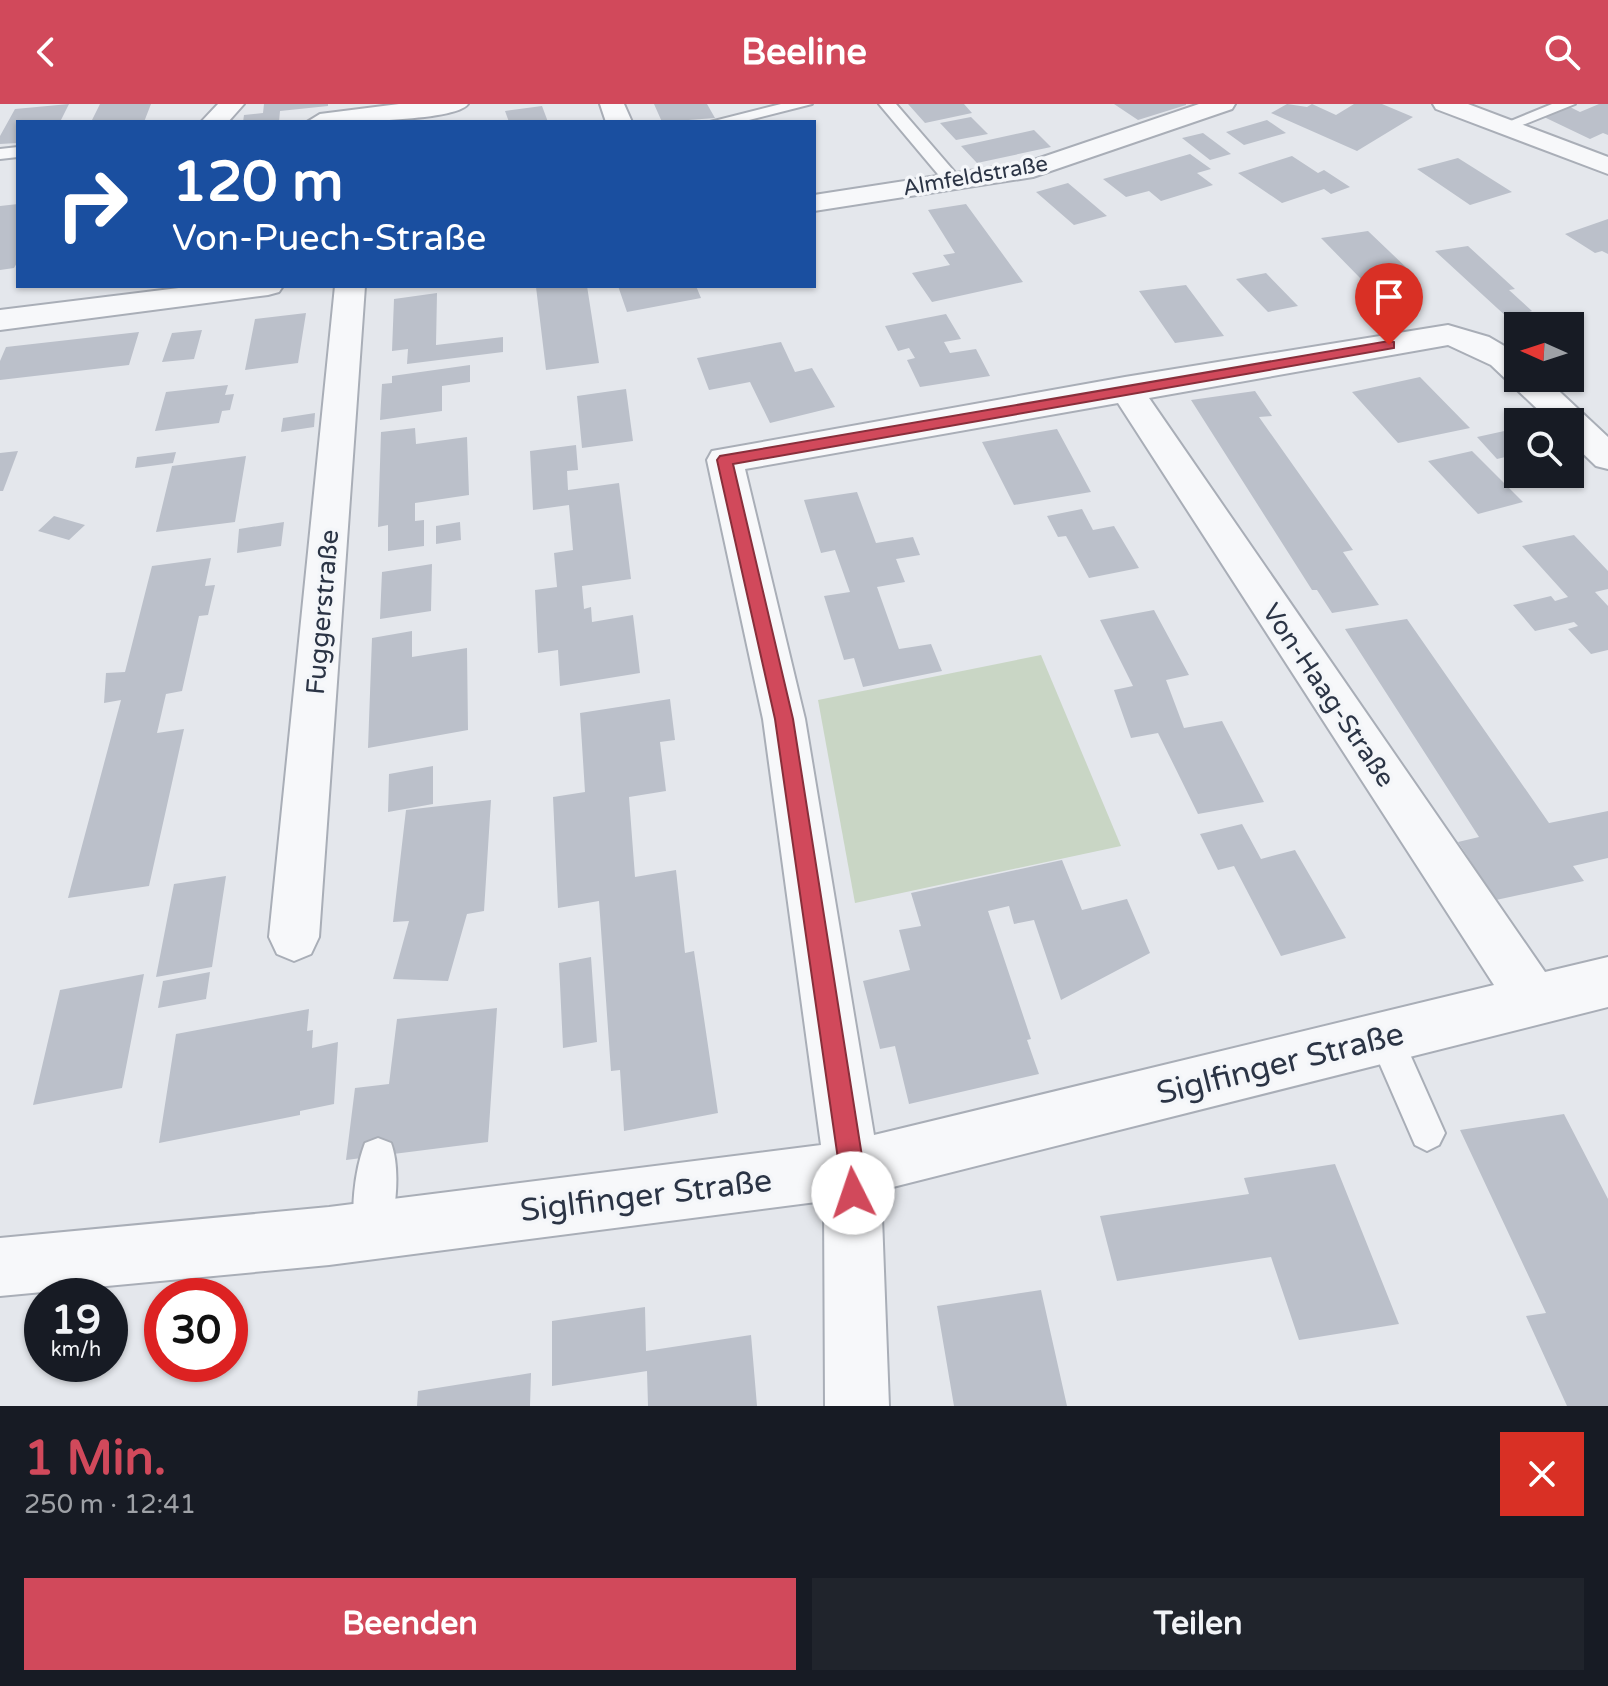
<!DOCTYPE html>
<html lang="de">
<meta charset="utf-8">
<style>
:root{--surface:#171b24;--page:#20242c;--text:#f1f3f6;--muted:#9ea1a6;--accent:#d1495b}
body{margin:0;font-family:"Varela Round",sans-serif;background:var(--page);color:var(--text);height:100vh;display:flex;flex-direction:column;font-size:30px;white-space:nowrap}
*{box-sizing:border-box;margin:0}
p{font-size:26px;color:var(--muted)}
.icon{flex:none;width:44px;height:44px;fill:none;stroke:currentColor;stroke-width:2;stroke-linecap:round;stroke-linejoin:round}
.map{position:relative;height:1302px;overflow:hidden}
.sheet{display:flex;flex-direction:column;background:var(--surface);flex:1}
.sheet>*{flex:none}
.banner{position:absolute;left:16px;top:16px;width:800px;height:168px;border-radius:0px;box-shadow:0 2px 6px #0004;background:#1a4fa0;color:#fff;overflow:hidden}
.needle{width:52px;rotate:273deg}
.controls{position:absolute;left:1504px;top:208px;display:grid;gap:16px}
.controls a{display:grid;place-items:center;width:80px;height:80px;border-radius:0px;background:var(--surface);box-shadow:0 2px 6px #0004;font-size:40px}
.speed{position:absolute;left:24px;top:1174px;display:flex;gap:16px;font-size:40px;font-weight:700;text-align:center}
.speed>*{display:grid;place-content:center;width:104px;height:104px;border-radius:50%;background:var(--surface);box-shadow:0 2px 6px #0004;line-height:1}
.speed small{font-size:20px;font-weight:400}
.speed .limit{border:12px solid #d22;background:#fff;color:#111}
.pin{position:absolute;display:grid;place-items:center;width:68px;height:68px;color:#fff;margin:-82px -34px;border-radius:50% 50% 50% 0;rotate:-45deg;box-shadow:0 0 8px #0007}
.pin .icon{rotate:45deg}
.me{position:absolute;width:88px;margin:-44px;rotate:356deg;stroke-linejoin:round;filter:drop-shadow(0 0 6px #0008)}
.turn{display:flex;align-items:center;gap:28px;height:168px;padding:0 24px;font-size:36px}
.turn .icon{width:104px;height:104px;stroke-width:2.5}
.turn b{display:block;font-size:56px;line-height:68px}
.round{display:grid;place-items:center;flex:none;width:84px;height:84px;border-radius:0px;background:var(--page)}
.head{display:flex;align-items:center;justify-content:space-between;height:136px;padding:0 24px}
h1{font-size:48px;font-weight:700;line-height:60px;color:var(--accent)}
.cta{display:flex;gap:16px;margin-top:auto;padding:16px 24px}
.cta a{flex:1;height:92px;border-radius:0px;background:var(--accent);color:#fff;font-size:32px;font-weight:700;line-height:92px;text-align:center}
.cta a+a{background:var(--page);color:var(--text)}
header{display:flex;justify-content:space-between;align-items:center;height:104px;padding:0 24px;background:var(--accent);color:#fff;font-size:36px;font-weight:700}
.map>svg:first-child{display:block}
.green{fill:#c9d6c5}
.building{fill:#bbc0ca}
.lines{fill:none;stroke-linecap:round;stroke-linejoin:round}
.service-casing{stroke:#a9aeb7;stroke-width:4}
.minor-casing{stroke:#a9aeb7;stroke-width:4}
.tertiary-casing{stroke:#a9aeb7;stroke-width:4}
.service{fill:#f7f8fa;fill-rule:evenodd}
.minor{fill:#f7f8fa;fill-rule:evenodd}
.tertiary{fill:#f7f8fa;fill-rule:evenodd}
.route{fill:#d1495b;stroke:#882f3b;stroke-width:2}
.labels{text-anchor:middle;stroke-width:7;stroke-linejoin:round;paint-order:stroke}
.far-street-label{font-size:22px;fill:#2b3445;stroke:#f4f6f9}
.street-label{font-size:26px;fill:#2b3445;stroke:#f4f6f9}
.near-street-label{font-size:32px;fill:#2b3445;stroke:#f4f6f9}
</style>
<header><svg class="icon" aria-label="back" viewBox="0 0 24 24"><path d="M15 5l-7 7 7 7"/></svg>Beeline<svg class="icon" aria-label="search" viewBox="0 0 24 24"><circle cx="10" cy="10" r="6"/><path d="M15 15l6 6"/></svg></header>
<div class="map">
<svg width="1608" height="1302" viewBox="0 0 1608 1302">
<rect width="100%" height="100%" fill="#e4e7ec"/>
<path class="green" d="M1041 551 1121 742 855 799 818 596Z"/>
<path class="building" d="M69 0 60 18H18V39L0 40V32L15 5Z
M100 0H151L144 18H91Z
M264 0H328V2L280 7 279 18H243L244 11 263 9Z
M654 0H707L715 14 662 18Z
M908 0H964L972 9 925 19Z
M1114 0H1186V1L1138 16Z
M1287 0 1307 3 1312 0 1336 11 1354 0H1382L1413 13 1357 47 1271 9Z
M1599 0H1608V31L1603 29 1590 35 1544 13 1568 2 1580 8Z
M542 2 548 18H509L505 7Z
M971 13 988 30 956 36 940 19Z
M1267 16 1286 29 1244 41 1226 28Z
M1034 26 1051 43 977 59 961 42Z
M1203 29 1231 50 1210 56 1182 34Z
M1190 50 1211 65 1197 69 1213 81 1161 97 1149 87 1126 93 1103 75Z
M1292 52 1318 69 1324 66 1350 83 1331 90 1324 85 1282 99 1238 69Z
M1458 54 1512 88 1470 101 1417 65Z
M1068 79 1087 95 1107 112 1074 121 1036 88Z
M18 100V157L14 164 0 166V102Z
M966 100 1023 178 932 198 912 169 950 161 943 151 955 149 928 106Z
M1608 115V150L1602 147 1595 149 1565 130Z
M1368 127 1411 168 1362 176 1321 134Z
M1468 142 1515 185 1509 186 1532 207 1509 215 1435 147Z
M1266 169 1298 202 1268 208 1236 175Z
M1186 181 1224 232 1175 239 1139 187Z
M587 182 599 259 546 266 536 183Z
M618 182H696L701 194 627 208Z
M437 189 436 241 503 233V248L407 260 408 245 392 247 394 195Z
M306 209 298 259 245 266 255 215Z
M946 210 961 235 944 238 950 249 976 245 990 272 920 283 907 256 915 254 909 244 898 247 885 222Z
M202 226 194 255 162 258 172 229Z
M139 228 129 261 0 276V257L6 243Z
M781 238 795 268 812 264 835 303 770 319 750 278 709 286 697 254Z
M470 261V278L442 282V307L380 316 382 280 392 279V272Z
M1420 273 1470 324 1398 339 1352 288Z
M228 281 225 291 234 290 230 306 222 307 219 319 155 327 166 288Z
M626 285 633 337 582 344 577 292Z
M1255 287 1272 312 1259 313 1353 446 1343 448 1379 501 1332 509 1317 486H1312L1191 296Z
M315 309 314 323 281 328 283 314Z
M415 324 416 340 467 333 469 391 415 399V417L424 416V442L388 447V421L378 423 381 328Z
M1518 324V350L1497 355 1477 333Z
M1057 325 1091 388 1014 401 982 338Z
M576 341 578 366 567 367 568 386 619 379 631 475 582 482 584 505 591 503 592 518 633 511 640 569 560 582 558 546 538 549 535 486 557 483 554 449 573 446 569 401 533 406 530 347Z
M18 347 3 387H0V349Z
M1472 347 1523 398 1478 410 1428 357Z
M176 348 173 359 135 364 137 353Z
M246 352 235 418 156 428 172 362Z
M857 388 876 439 913 433 920 451 896 455 905 478 877 483 899 545 931 540 942 567 863 583 854 554 844 556 824 492 850 488 835 446 821 449 804 396Z
M1082 405 1093 426 1114 422 1139 464 1089 474 1066 432 1058 433 1047 412Z
M54 412 85 421 69 436 38 427Z
M284 418 281 442 237 449 239 425Z
M460 418 461 436 436 440V422Z
M1574 431 1608 467V485L1595 488 1608 502V546L1591 550 1568 525 1578 522 1574 518 1535 527 1513 501 1551 492 1555 497 1568 493 1522 442Z
M211 454 205 482 215 481 208 511 199 512 182 587 166 590 157 629 184 625 149 782 68 794 121 596 104 599 106 569 125 568 152 462Z
M432 460 431 507 380 515 382 468Z
M1154 506 1189 571 1166 576 1184 624 1222 617 1264 698 1198 710 1158 629 1131 634 1114 586 1133 582 1100 516Z
M1407 515 1549 719 1608 707V754L1573 762 1584 777 1496 796 1458 738 1479 733 1345 525Z
M412 527V553L467 544 468 626 368 644 372 534Z
M670 595 675 636 660 638 666 687 629 693 635 773 676 766 685 849 694 847 718 1009 624 1027 620 966 611 967 599 797 558 804 553 693 585 688 580 609Z
M433 662V700L388 708 389 670Z
M491 696 484 807 467 810 448 877 393 875 409 817 393 818 406 706Z
M1242 720 1261 755 1295 746 1346 834 1281 852 1234 762 1218 766 1200 730Z
M1062 756 1082 806 1127 795 1150 849 1061 896 1034 816 1014 820 1009 802 988 807 1031 935 1027 936 1039 970 909 1000 895 942 880 945 863 877 910 866 899 826 921 822 911 789Z
M226 772 212 863 156 873 174 780Z
M591 853 597 938 563 944 559 859Z
M210 868 206 895 158 904 163 877Z
M144 870 122 984 33 1001 60 886Z
M497 904 488 1038 346 1056 355 984 389 980 397 915Z
M309 905 307 927 313 926 312 944 338 938 334 1000 300 1007V1011L159 1039 176 930Z
M1564 1010 1608 1095V1302H1567L1526 1212 1546 1209 1460 1026Z
M1335 1060 1399 1220 1299 1236 1271 1153 1117 1177 1100 1112 1249 1090 1244 1074Z
M1041 1186 1067 1302H954L937 1202Z
M645 1203 646 1247 751 1231 757 1302H648L647 1267 552 1282V1217Z
M531 1269 530 1302H417L418 1287Z"/>
<g class="lines">
<defs>
<path id="service" d="M781 0H812L741 18H710Z
M879 0H896L959 73V81H947Z
M1552 0H1575L1510 26 1496 23Z
M18 43V53L0 55V45Z
M1385 916 1397 921 1445 1029 1439 1041 1427 1047 1415 1041 1368 933 1373 921Z
M378 1034 391 1039C401 1065 396 1114 385 1139L372 1144 359 1139C348 1114 355 1065 365 1039Z"/>
<path id="minor" d="M218 0H244L228 18H201Z
M399 0H468C456 18 333 18 307 18L320 10Z
M600 0H624L632 18H606Z
M1199 0H1235L1232 5 1033 73 814 107V91L1028 58Z
M195 182H283L279 188 268 191 0 226V206Z
M335 182H365L319 833 311 850 294 857 277 850 269 833Z
M1448 221 1489 233 1518 250V274H1545L1608 333V365L1596 362 1570 337V318H1551L1491 261 1448 241 1149 294 1545 868 1608 853V903L881 1086 889 1302H825L824 1097 329 1161 0 1192V1134L329 1103 821 1041 763 615 707 356 712 347 1125 273ZM1118 299 1494 881 874 1031 805 615 745 365Z"/>
<path id="tertiary" d="M1433 0H1468L1608 53V70L1436 5Z"/>
</defs>
<use href="#service" class="service-casing"/>
<use href="#minor" class="minor-casing"/>
<use href="#tertiary" class="tertiary-casing"/>
<use href="#service" class="service"/>
<use href="#minor" class="minor"/>
<use href="#tertiary" class="tertiary"/>
</g>
<path class="route" d="M1389 237 1394 238V244L733 360 793 615 864 1065 861 1097 853 1101 844 1097 775 615 717 356 720 352Z"/>
<g class="labels">
<g class="far-street-label">
<text transform="translate(975 71) rotate(-10)" y="8">Almfeldstraße</text>
</g>
<g class="street-label">
<text transform="translate(322 508) rotate(-85)" y="9">Fuggerstraße</text>
<text transform="translate(1329 591) rotate(56)" y="9">Von-Haag-Straße</text>
</g>
<g class="near-street-label">
<text transform="translate(1280 959) rotate(-14)" y="11">Siglfinger Straße</text>
<text transform="translate(646 1091) rotate(-7)" y="11">Siglfinger Straße</text>
</g>
</g>
</svg>
<div class="controls">
<a><svg class="needle" viewBox="-14 -14 28 28"><path d="M0-13l5 13h-10z" fill="#e53935"/><path d="M0 13l5-13h-10z" fill="#9ea1a6"/></svg></a>
<a><svg class="icon" aria-label="search" viewBox="0 0 24 24"><circle cx="10" cy="10" r="6"/><path d="M15 15l6 6"/></svg></a>
</div>
<div class="speed"><div>19<small>km/h</small></div><div class="limit">30</div></div>
<div class="pin" style="left:1389px;top:241px;background:#d93025"><svg class="icon" aria-label="arrive" viewBox="0 0 24 24"><path d="M6 21V4h12l-3 4 3 4H6"/></svg></div>
<svg class="me" style="left:853px;top:1089px" viewBox="-20 -20 40 40"><circle r="19" fill="#fff"/><path d="M0-13L10 11 0 6-10 11z" fill="#d1495b"/></svg>
<div class="banner">
<div class="turn"><svg class="icon" aria-label="right" viewBox="0 0 24 24"><path d="M7 20v-9h11M14 6l5 5-5 5"/></svg><div><b>120 m</b>Von-Puech-Straße</div></div>
</div>
</div>
<section class="sheet">
<div class="head"><div><h1>1 Min.</h1><p>250 m · 12:41</p></div><a class="round" style="background:#d93025;color:#fff"><svg class="icon" aria-label="close" viewBox="0 0 24 24"><path d="M6 6l12 12M18 6L6 18"/></svg></a></div>
<div class="cta"><a>Beenden</a><a>Teilen</a></div>
</section>
